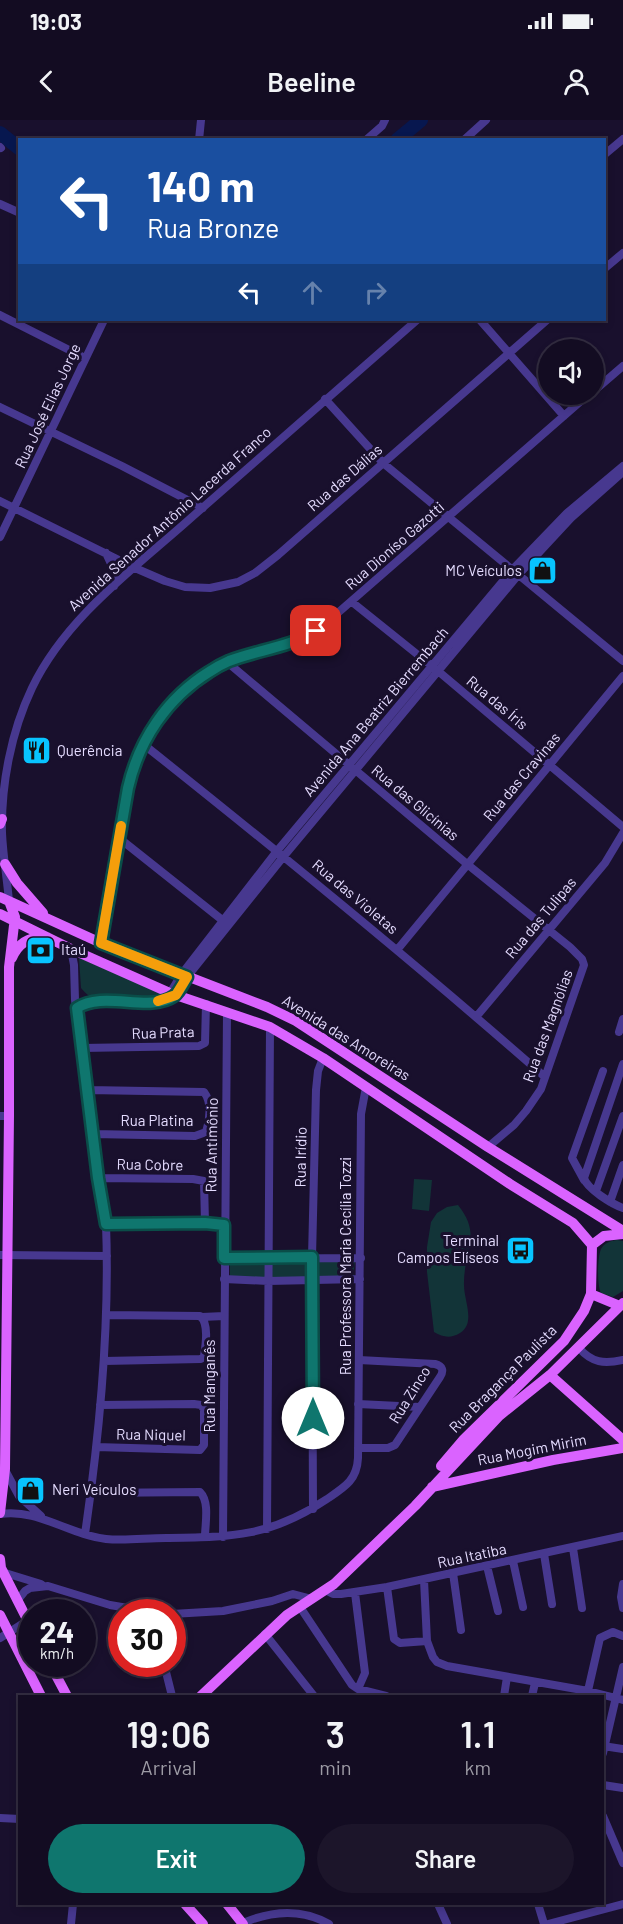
<!DOCTYPE html>
<meta charset="utf-8">
<style>
:root{--surface:#130c22;--page:#1c152a;--text:#f1f3f6;--muted:#9d9ba5;--line:#322c40;--accent:#0f766e}
body{margin:0;font-family:Barlow,sans-serif;background:var(--page);color:var(--text);height:100vh;display:flex;flex-direction:column;font-size:22px;white-space:nowrap}
*{box-sizing:border-box;margin:0}
p{font-size:20px;color:var(--muted)}
.icon{flex:none;width:33px;height:33px;fill:none;stroke:currentColor;stroke-width:2;stroke-linecap:round;stroke-linejoin:round}
.map{position:relative;flex:1;overflow:hidden}
.drawer{position:absolute;left:18px;top:1575px;width:586px;height:210px;display:flex;flex-direction:column;background:var(--surface);border-radius:0px;box-shadow:0 3px 9px #0003,0 0 0 2px var(--line)}
.drawer>*{flex:none}
.hud{position:absolute;left:18px;top:18px;width:588px;height:183px;border-radius:0px;box-shadow:0 3px 9px #0003,0 0 0 2px var(--line);background:#1a4fa0;color:#fff;overflow:hidden}
.fabs{position:absolute;left:538px;top:219px;display:grid;gap:12px}
.fabs a{display:grid;place-items:center;width:66px;height:66px;border-radius:50%;background:var(--surface);box-shadow:0 3px 9px #0003,0 0 0 2px var(--line);font-size:30px}
.speed{position:absolute;left:18px;top:1479px;display:flex;gap:12px;font-size:30px;font-weight:700;text-align:center}
.speed>*{display:grid;place-content:center;width:78px;height:78px;border-radius:50%;background:var(--surface);box-shadow:0 3px 9px #0003,0 0 0 2px var(--line);line-height:1}
.speed small{font-size:15px;font-weight:400}
.speed .limit{border:9px solid #d22;background:#fff;color:#111}
.pin{position:absolute;display:grid;place-items:center;width:51px;height:51px;color:#fff;margin:-26px;border-radius:12px;box-shadow:0 3px 9px #0006}
.me{position:absolute;width:66px;margin:-33px;rotate:0deg;stroke-linejoin:round;filter:drop-shadow(0 0 4px #0008)}
.turn{display:flex;align-items:center;gap:21px;height:126px;padding:0 30px;font-size:27px}
.turn .icon{width:78px;height:78px;stroke-width:2.5}
.turn b{display:block;font-size:42px;line-height:51px}
.lanes{display:flex;align-items:center;height:57px;padding:0 30px;background:#0003;justify-content:center;gap:30px;direction:ltr}
.lanes .off{opacity:.35}
.eta{display:flex;justify-content:space-evenly;align-items:center;height:102px;text-align:center}
.eta b{font-size:36px;font-weight:600;line-height:42px}
.cta{display:flex;gap:12px;margin-top:auto;padding:12px 30px}
.cta a{flex:1;height:69px;border-radius:36px;background:var(--accent);color:#fff;font-size:24px;font-weight:600;line-height:69px;text-align:center}
.cta a+a{background:var(--page);color:var(--text)}
.status{display:flex;justify-content:space-between;align-items:center;height:42px;padding:0 30px;background:var(--surface);direction:ltr}
.status svg{height:16px;fill:currentColor}
header{display:flex;justify-content:space-between;align-items:center;height:78px;padding:0 30px;background:var(--surface);font-size:27px;font-weight:600}
.map>svg:first-child{display:block}
.green{fill:#123438}
.lines{fill:none;stroke-linecap:round;stroke-linejoin:round}
.river{stroke:#07174f;stroke-width:14}
.minor{stroke:#47388f;stroke-width:8}
.major{stroke:#da63ff;stroke-width:10}
.route-casing{stroke:#0a4d48;stroke-width:15}
.route{stroke:#0f766e;stroke-width:10}
.slow{stroke:#f59e0b;stroke-width:10}
.labels{text-anchor:middle;stroke-width:6;stroke-linejoin:round;paint-order:stroke}
.street-label{font-size:15px;fill:#e5dcff;stroke:#19102d}
.poi-label{font-size:15px;fill:#e5dcff;stroke:#19102d;text-anchor:start}
</style>
<div class="status"><b>19:03</b><svg viewBox="0 0 49 12"><path d="M0 12V9h3v3zM5 12V6h3v6zM10 12V3h3v9zM15 12V0h3v12zM26 1h20v11H26zM47 4h2v5h-2z"/></svg></div>
<header><svg class="icon" aria-label="back" viewBox="0 0 24 24"><path d="M15 5l-7 7 7 7"/></svg>Beeline<svg class="icon" aria-label="person" viewBox="0 0 24 24"><circle cx="12" cy="8" r="4"/><path d="M4 21q1-7 8-7t8 7"/></svg></header>
<div class="map">
<svg width="623" height="1804" viewBox="0 0 623 1804">
<rect width="100%" height="100%" fill="#19102d"/>
<path class="green" d="M79 838 170 876C155 880 101 882 88 875 85 873 83 870 81 868Z
M414 1059 432 1060 429 1091 412 1089Z
M458 1085C483 1116 463 1132 464 1165 464 1181 476 1203 460 1213 450 1219 443 1217 434 1212L427 1152V1127L431 1102 437 1093 447 1087Z
M617 1120 623 1121V1171L613 1177 601 1173C597 1166 597 1138 601 1129 604 1123 610 1121 617 1120Z
M230 1140H355L353 1158H230Z"/>
<g class="lines">
<path class="river" d="M0 13 20 29
M397 20 421 0"/>
<path class="minor" d="M199 20 201 0
M366 20 382 6 385 0
M464 20 486 0
M0 27 1 28
M604 35 623 19
M0 84 20 93
M604 149 623 133
M0 195 85 238
M480 200 564 296
M594 271 623 246
M325 279 383 343 623 541
M0 287 122 346 203 388
M0 381 135 448 165 461 185 467 210 468 238 462 255 453 278 435 547 200
M0 417 104 200
M106 433 113 448 114 466
M352 482 438 551 623 707
M227 542 467 744 570 827 582 839 584 845 541 969 526 991 514 1005 488 1027
M143 624C279 732 414 842 545 957
M119 718 226 803
M9 781C7 758 3 736 2 713 1 665 11 612 32 568 66 497 135 448 192 397 267 331 342 265 417 200
M101 823 128 667C132 653 136 637 143 623 160 591 194 554 229 541 258 530 290 527 317 511L589 274
M71 829 74 845 75 880 106 1104C110 1208 100 1311 85 1414
M397 830 623 556
M170 873 181 855 277 731 513 449 567 393 623 346
M77 888C103 870 149 893 174 876 180 872 183 863 187 857L284 736 519 454 571 398 623 352
M476 897 605 743 623 713
M619 912 623 899
M82 928 199 926 205 923 206 884
M623 944 584 1058C587 1069 612 1084 623 1088
M88 970 204 972C212 982 210 1000 206 1012L195 1016 93 1014
M0 996H9
M98 1058 193 1059 204 1061 205 1103
M584 1060 572 1038 603 951
M596 1071 623 996
M610 1082 623 1045
M106 1104 205 1103 224 1105
M0 1135 107 1136
M224 1139 361 1138
M224 1159 268 1161 360 1159
M202 1197 224 1196
M579 1228C592 1243 604 1244 623 1240
M104 1241 201 1239 204 1236C206 1224 209 1203 200 1196L107 1195
M358 1284 420 1287
M96 1327 200 1330 204 1325V1289L201 1285 194 1284 100 1285
M358 1328H388L395 1325 440 1257C444 1251 443 1246 435 1244L359 1240
M5 1350 19 1376 41 1396
M91 1373 200 1372C210 1382 205 1404 205 1417
M313 1389 312 1137 316 970 318 951 323 938
M0 1394C38 1388 69 1415 106 1419 125 1421 146 1418 166 1418 232 1417 270 1417 327 1379 345 1367 357 1360 358 1338L361 994 366 967
M267 1409 270 907
M223 1417 227 892
M573 1428 582 1488
M544 1434 552 1484
M513 1441 523 1487
M487 1446 498 1491
M2 1452 41 1464
M453 1453 461 1510
M424 1460 427 1521
M623 1464 621 1477 623 1488
M387 1467 394 1519 400 1523 427 1521 433 1537 437 1542 447 1546 588 1571 623 1580
M325 1470 333 1474H341L387 1467 623 1416
M355 1473 365 1553 358 1569
M17 1481 25 1471 30 1468 48 1466 110 1485 151 1492
M300 1487 352 1565 358 1569 386 1576
M172 1494 223 1491 272 1481 293 1474 312 1479
M265 1514 314 1576
M0 1518 27 1501
M164 1544 172 1576
M587 1575 600 1518 613 1512 623 1516
M504 1576 507 1557
M532 1576 535 1563
M603 1626 623 1629
M603 1633 623 1547
M603 1665 623 1668
M603 1696 623 1743
M0 1698 20 1699
M438 1784 447 1804
M538 1784 544 1804
M243 1803C271 1791 301 1788 329 1804
M71 1804 73 1784
M548 1804 623 1784"/>
<path class="major" d="M0 704 2 699
M5 744 17 763 43 793
M0 777 101 823 267 887 296 901 488 1027 623 1111
M0 794 71 829 170 873 270 907 323 938 510 1064 573 1103 592 1125
M12 838C18 823 30 816 47 817
M592 1125 604 1116 623 1114
M591 1174 620 1186
M550 1255 623 1320
M441 1346 464 1319 564 1221 584 1191 591 1174 592 1125
M432 1367 553 1340 623 1328
M0 1393 5 1349 9 996V847L15 797 9 781
M0 1439 1 1448 32 1509
M0 1495 41 1576
M50 1544 67 1576
M201 1576 287 1495 334 1464 415 1386 499 1296 550 1255 623 1183
M185 1784 203 1804
M227 1784 243 1804"/>
</g>
<g class="lines">
<defs>
<path id="route" d="M313 1298 312 1137 224 1138V1105L205 1103 106 1104 98 1058 77 888C103 870 150 893 174 876 180 872 183 863 187 857L101 823 128 668C139 620 167 578 209 552 215 548 222 544 229 541 258 530 290 527 316 511"/>
</defs>
<use href="#route" class="route-casing"/>
<use href="#route" class="route"/>
<path class="slow" d="M121 706 101 823 187 857 176 875 158 881"/>
</g>
<defs>
<symbol id="shop-square" viewBox="-11 -11 22 22"><rect x="-9" y="-9" width="18" height="18" rx="4" fill="#08c4ff" stroke="#19102d"/><path d="M-5-2.5h2.3a2.7 3.5 0 0 1 5.4 0H5L5.5 6h-11ZM-1.5-2.5h3a1.5 2.3 0 0 0-3 0Z" fill="#111"/></symbol>
<symbol id="restaurant-square" viewBox="-11 -11 22 22"><rect x="-9" y="-9" width="18" height="18" rx="4" fill="#08c4ff" stroke="#19102d"/><path d="M-5-6h1v4h1v-4h1v4h1v-4h1v5L-1.5 .5V6h-2V.5L-5-1ZM5-6V6H3V1.5H1.5Q1.5-4 5-6Z" fill="#111"/></symbol>
<symbol id="bank-square" viewBox="-11 -11 22 22"><rect x="-9" y="-9" width="18" height="18" rx="4" fill="#08c4ff" stroke="#19102d"/><path d="M-6-4H6V4H-6ZM0-2.3a2.3 2.3 0 1 0 0 4.6a2.3 2.3 0 1 0 0-4.6Z" fill="#111"/></symbol>
<symbol id="bus-square" viewBox="-11 -11 22 22"><rect x="-9" y="-9" width="18" height="18" rx="4" fill="#08c4ff" stroke="#19102d"/><path d="M-5-6H5V4H4V6H2V4H-2V6H-4V4H-5ZM-3.5-4V0h7V-4ZM-3.5 1.2v1.5H-2V1.2ZM2 1.2v1.5H3.5V1.2Z" fill="#111"/></symbol>
</defs>
<g fill-rule="evenodd">
<use href="#shop-square" x="526" y="434" width="33" height="33"/>
<use href="#restaurant-square" x="20" y="614" width="33" height="33"/>
<use href="#bank-square" x="24" y="814" width="33" height="33"/>
<use href="#bus-square" x="504" y="1114" width="33" height="33"/>
<use href="#shop-square" x="14" y="1354" width="33" height="33"/>
</g>
<g class="labels">
<g class="street-label">
<text transform="translate(48 286) rotate(-65)" y="5">Rua José Elias Jorge</text>
<text transform="translate(345 358) rotate(-41)" y="5">Rua das Dálias</text>
<text transform="translate(170 399) rotate(-42)" y="5">Avenida Senador Antônio Lacerda Franco</text>
<text transform="translate(395 426) rotate(-41)" y="5">Rua Dioníso Gazotti</text>
<text transform="translate(497 583) rotate(40)" y="5">Rua das Íris</text>
<text transform="translate(376 592) rotate(-50)" y="5">Avenida Ana Beatriz Bierrembach</text>
<text transform="translate(522 657) rotate(-50)" y="5">Rua das Cravinas</text>
<text transform="translate(415 683) rotate(40)" y="5">Rua das Glicínias</text>
<text transform="translate(355 777) rotate(40)" y="5">Rua das Violetas</text>
<text transform="translate(541 798) rotate(-50)" y="5">Rua das Tulipas</text>
<text transform="translate(548 906) rotate(-70)" y="5">Rua das Magnólias</text>
<text transform="translate(163 913) rotate(-2)" y="5">Rua Prata</text>
<text transform="translate(346 918) rotate(32)" y="5">Avenida das Amoreiras</text>
<text x="157" y="1006">Rua Platina</text>
<text transform="translate(212 1025) rotate(-89)" y="5">Rua Antimônio</text>
<text transform="translate(301 1037) rotate(-89)" y="5">Rua Irídio</text>
<text transform="translate(150 1045) rotate(1)" y="5">Rua Cobre</text>
<text transform="translate(346 1146) rotate(-90)" y="5">Rua Professora Maria Cecília Tozzi</text>
<text transform="translate(503 1259) rotate(-45)" y="5">Rua Bragança Paulista</text>
<text transform="translate(210 1266) rotate(-90)" y="5">Rua Manganês</text>
<text transform="translate(410 1275) rotate(-58)" y="5">Rua Zinco</text>
<text transform="translate(151 1315) rotate(1)" y="5">Rua Niquel</text>
<text transform="translate(532 1330) rotate(-11)" y="5">Rua Mogim Mirim</text>
<text transform="translate(472 1436) rotate(-12)" y="5">Rua Itatiba</text>
</g>
<g class="poi-label">
<text x="522" y="456" text-anchor="end">MC Veículos</text>
<text x="57" y="636">Querência</text>
<text x="61" y="835">Itaú</text>
<text x="499" y="1126" text-anchor="end">Terminal<tspan x="499" dy="17">Campos Elíseos</tspan></text>
<text x="52" y="1375">Neri Veículos</text>
</g>
</g>
</svg>
<div class="fabs">
<a><svg class="icon" aria-label="sound" viewBox="0 0 24 24"><path d="M4 9h4l5-4v14l-5-4H4zM17 9q2 3 0 6"/></svg></a>
</div>
<div class="speed"><div>24<small>km/h</small></div><div class="limit">30</div></div>
<div class="pin" style="left:316px;top:511px;background:#d93025"><svg class="icon" aria-label="arrive" viewBox="0 0 24 24"><path d="M6 21V4h12l-3 4 3 4H6"/></svg></div>
<svg class="me" style="left:313px;top:1298px" viewBox="-20 -20 40 40"><circle r="19" fill="#fff"/><path d="M0-13L10 11 0 6-10 11z" fill="#0f766e"/></svg>
<div class="hud">
<div class="turn"><svg class="icon" aria-label="left" viewBox="0 0 24 24"><path d="M17 20v-9H6M10 6l-5 5 5 5"/></svg><div><b>140 m</b>Rua Bronze</div></div>
<div class="lanes"><svg class="icon" aria-label="left" viewBox="0 0 24 24"><path d="M17 20v-9H6M10 6l-5 5 5 5"/></svg><svg class="icon off" aria-label="ahead" viewBox="0 0 24 24"><path d="M12 20V5M6 11l6-6 6 6"/></svg><svg class="icon off" aria-label="right" viewBox="0 0 24 24"><path d="M7 20v-9h11M14 6l5 5-5 5"/></svg></div>
</div>
<section class="drawer">
<div class="eta">
<div><b>19:06</b><p>Arrival</p></div>
<div><b>3</b><p>min</p></div>
<div><b>1.1</b><p>km</p></div>
</div>
<div class="cta"><a>Exit</a><a>Share</a></div>
</section>
</div>
